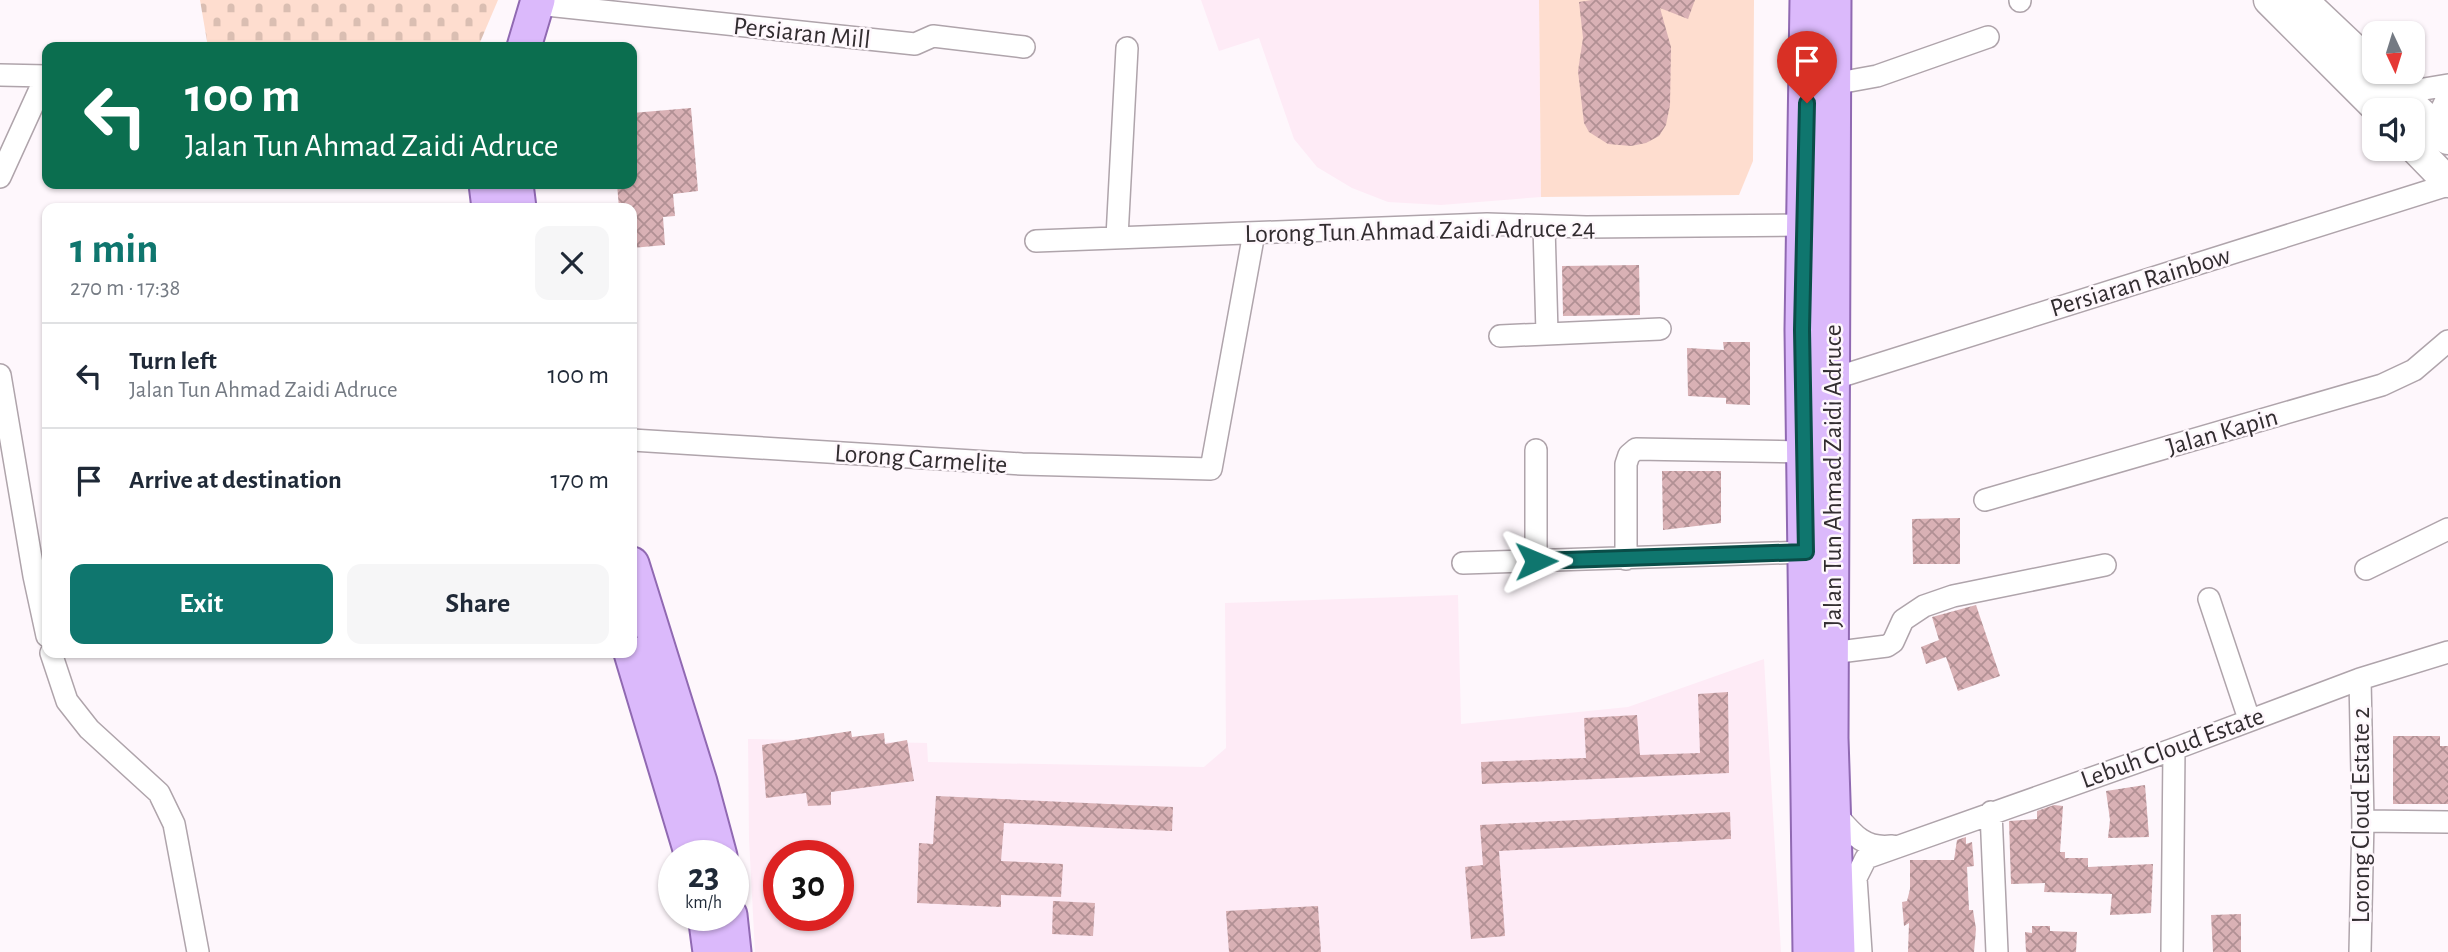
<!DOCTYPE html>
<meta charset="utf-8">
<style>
:root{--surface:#fff;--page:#f6f6f7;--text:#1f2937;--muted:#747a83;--line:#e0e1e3;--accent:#0f766e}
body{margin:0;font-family:"Alegreya Sans",sans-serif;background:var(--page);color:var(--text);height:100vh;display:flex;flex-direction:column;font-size:26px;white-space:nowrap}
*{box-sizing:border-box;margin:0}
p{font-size:23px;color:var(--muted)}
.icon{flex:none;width:38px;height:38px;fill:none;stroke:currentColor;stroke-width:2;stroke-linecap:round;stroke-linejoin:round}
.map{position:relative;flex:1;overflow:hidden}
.sheet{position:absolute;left:42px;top:203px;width:595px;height:455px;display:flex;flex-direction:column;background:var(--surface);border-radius:14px;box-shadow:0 2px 5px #0004}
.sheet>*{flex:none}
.banner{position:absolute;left:42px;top:42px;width:595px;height:147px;border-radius:14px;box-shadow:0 2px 5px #0004;background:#0b6e4f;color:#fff;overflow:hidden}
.needle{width:46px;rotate:176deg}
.buttons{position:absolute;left:2362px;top:21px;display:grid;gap:14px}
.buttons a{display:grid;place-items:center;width:63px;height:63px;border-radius:14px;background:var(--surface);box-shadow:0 2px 5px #0004;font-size:35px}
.speed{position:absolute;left:658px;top:840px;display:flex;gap:14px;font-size:35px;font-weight:700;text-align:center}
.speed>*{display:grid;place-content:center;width:91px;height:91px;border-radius:50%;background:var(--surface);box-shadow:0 2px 5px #0004;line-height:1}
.speed small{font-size:18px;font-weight:400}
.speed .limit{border:10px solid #d22;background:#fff;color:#111}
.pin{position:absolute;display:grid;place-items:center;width:60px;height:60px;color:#fff;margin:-72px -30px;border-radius:50% 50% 50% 0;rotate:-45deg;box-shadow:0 0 7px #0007}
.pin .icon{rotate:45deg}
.me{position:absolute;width:77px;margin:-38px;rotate:89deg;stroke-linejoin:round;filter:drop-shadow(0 0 5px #0008)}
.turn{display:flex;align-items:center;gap:24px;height:147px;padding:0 28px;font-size:32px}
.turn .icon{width:91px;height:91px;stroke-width:2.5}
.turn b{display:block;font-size:49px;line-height:60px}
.round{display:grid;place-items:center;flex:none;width:74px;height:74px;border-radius:14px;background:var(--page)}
.head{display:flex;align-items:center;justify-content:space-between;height:119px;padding:0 28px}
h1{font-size:42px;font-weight:600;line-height:52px;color:var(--accent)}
.button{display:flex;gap:14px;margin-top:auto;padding:14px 28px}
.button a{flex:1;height:80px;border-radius:14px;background:var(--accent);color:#fff;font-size:28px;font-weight:600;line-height:80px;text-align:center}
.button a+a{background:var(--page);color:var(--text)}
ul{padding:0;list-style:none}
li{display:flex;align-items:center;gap:21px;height:105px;padding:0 28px;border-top:2px solid var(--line)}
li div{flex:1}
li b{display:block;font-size:26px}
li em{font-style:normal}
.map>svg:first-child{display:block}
.built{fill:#feebf6;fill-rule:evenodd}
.cemetery{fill:url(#cemetery-stones)}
.garden{fill:#feddcf}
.building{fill:url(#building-cross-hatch)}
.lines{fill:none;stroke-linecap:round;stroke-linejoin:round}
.minor-casing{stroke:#afa4ab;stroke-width:24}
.secondary-casing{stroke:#afa4ab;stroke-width:33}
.primary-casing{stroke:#9069b2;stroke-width:37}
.minor{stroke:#fff;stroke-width:21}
.secondary{stroke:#fff;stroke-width:30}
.primary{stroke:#dbb9fb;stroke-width:33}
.route-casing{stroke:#0a4d48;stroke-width:18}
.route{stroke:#0f766e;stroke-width:12}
.labels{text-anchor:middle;stroke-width:5;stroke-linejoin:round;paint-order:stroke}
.street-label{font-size:26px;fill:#322d30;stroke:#fef7fc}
</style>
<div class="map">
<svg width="2448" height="952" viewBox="0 0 2448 952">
<defs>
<pattern id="cemetery-stones" width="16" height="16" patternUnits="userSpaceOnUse" patternTransform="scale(1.75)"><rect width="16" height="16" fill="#feddcf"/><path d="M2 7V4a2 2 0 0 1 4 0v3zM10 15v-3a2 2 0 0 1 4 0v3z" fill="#dabeb2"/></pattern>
<pattern id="building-cross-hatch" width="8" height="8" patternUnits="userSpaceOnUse" patternTransform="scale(1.75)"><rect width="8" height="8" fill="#d9b1b5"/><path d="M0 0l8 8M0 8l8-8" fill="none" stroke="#b19094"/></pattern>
</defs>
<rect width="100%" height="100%" fill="#fef7fc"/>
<path class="built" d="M1201 0H1539L1541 197 1441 205 1388 202 1352 188 1317 167 1294 139 1259 38 1219 51Z
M1458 595 1461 724 1628 707 1764 659 1781 952H755L749 839 748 739 927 743 928 762 1204 767 1226 748 1225 603ZM779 856H838V915H779Z"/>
<path class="cemetery" d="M200 0H498L478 47H208Z"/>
<path class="garden" d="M1539 0H1754L1753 161 1739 195 1541 197Z"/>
<path class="building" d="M1592 0H1695L1688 19 1660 8 1671 47 1670 105 1666 125 1659 136 1646 143 1631 146 1608 144 1589 132 1584 123 1578 71 1583 38 1579 2Z
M691 108 698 191 673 194 675 216 663 217 665 245 632 248V208H619L617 184H632V113Z
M1639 265 1640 315 1563 316 1562 266Z
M1723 342H1750V405L1726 404V398L1688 396 1687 348 1724 350Z
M1662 471H1721V523L1663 530Z
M1960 518V564H1913L1912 519Z
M1976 605 2000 676 1958 691 1946 657 1926 664 1921 647 1939 640 1932 617Z
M1728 692 1729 773 1482 784 1481 762 1586 758 1584 718 1637 715 1640 755 1700 753 1698 694Z
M851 731 852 737 884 733 885 744 907 740 914 781 831 792V805L808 806 806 793 766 798 762 745Z
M2393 736H2440V746H2448V804H2393Z
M2145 785 2149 837 2108 838 2110 820 2106 791Z
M936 796 1173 807 1172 831 1004 823 1001 861 1063 864 1061 897 1001 895V907L917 903 919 843 933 844Z
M2054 805 2063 806 2060 852H2065V858H2088V867L2153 864 2151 913 2110 915 2112 894 2044 892 2045 883 2011 884 2009 821 2037 819V811Z
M1730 812 1731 839 1499 851 1505 936 1471 939 1465 867 1483 865 1480 825Z
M1966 837V844L1972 842 1974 866 1967 867 1969 910H1973L1976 929 1974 952H1908L1909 923 1904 926 1902 902 1907 901 1910 889V860H1954L1957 840Z
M1053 901 1095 903 1093 936 1052 934Z
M1318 906 1321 952H1229L1226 911Z
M2241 914V952H2213L2211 915Z
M2032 926H2050V931L2077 932 2076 952H2026L2025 932 2032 933Z"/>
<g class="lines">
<defs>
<path id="minor" d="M2020 0V1
M537 4 915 44 933 36 1024 47
M0 75 47 76
M1833 84 1877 76 1988 37
M2400 93 2448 85
M2434 125 2448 96
M0 177 46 76
M1544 226 1547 333
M1117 237 1127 48
M1036 241 1487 224 1586 227 1804 225
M1500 336 1660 329
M0 375 34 576 47 636
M1832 379 2448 185
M632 440 1022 464 1211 469 1254 233
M1985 500 2382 385 2414 370 2448 341
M1626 559V464L1629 455 1636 449 1804 452
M1536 561V450
M1463 563 1806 552
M2366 569 2448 529
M2209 599 2249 719
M51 653 67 701 89 729 159 793 174 824 198 952
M1831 653 1887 646 1893 642 1903 620 1924 606 1953 596 2105 565
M1834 812C1851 832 1863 850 1892 846
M1991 812 1997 952
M2363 821 2448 822
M1861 952 1856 878 1866 858 2174 749 2360 679 2448 652
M2172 952 2174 749
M2360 952 2363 821 2360 679"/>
<path id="secondary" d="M2269 0 2379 110
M2302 0 2375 69
M2377 72 2448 139
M2413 146 2448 182"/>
<path id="primary" d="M1807 0 1802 330 1810 952
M1834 0 1831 738 1838 952
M524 47 538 0
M486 184 489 208
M516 184 519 208
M632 564 700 782 720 856
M631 653 692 856
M705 915 710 952
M730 915 734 952"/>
</defs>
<use href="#minor" class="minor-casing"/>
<use href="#secondary" class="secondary-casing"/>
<use href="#primary" class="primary-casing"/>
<use href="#minor" class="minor"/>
<use href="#secondary" class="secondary"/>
<use href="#primary" class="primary"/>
</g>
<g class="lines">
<defs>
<path id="route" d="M1536 561 1806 552 1802 330 1807 103"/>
</defs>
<use href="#route" class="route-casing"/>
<use href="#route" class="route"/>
</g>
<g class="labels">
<g class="street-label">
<text transform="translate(802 32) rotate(6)" y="9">Persiaran Mill</text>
<text transform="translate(1420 230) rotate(-1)" y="9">Lorong Tun Ahmad Zaidi Adruce 24</text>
<text transform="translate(2140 281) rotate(-17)" y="9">Persiaran Rainbow</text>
<text transform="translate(2222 431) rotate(-16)" y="9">Jalan Kapin</text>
<text transform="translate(921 458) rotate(4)" y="9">Lorong Carmelite</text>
<text transform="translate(1832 476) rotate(-90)" y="9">Jalan Tun Ahmad Zaidi Adruce</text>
<text transform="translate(2172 747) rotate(-20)" y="9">Lebuh Cloud Estate</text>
<text transform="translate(2360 815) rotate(-90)" y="9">Lorong Cloud Estate 2</text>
</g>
</g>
</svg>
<div class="buttons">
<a><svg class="needle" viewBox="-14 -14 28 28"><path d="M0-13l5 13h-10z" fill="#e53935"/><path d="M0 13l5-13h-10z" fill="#747a83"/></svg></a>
<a><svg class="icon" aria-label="sound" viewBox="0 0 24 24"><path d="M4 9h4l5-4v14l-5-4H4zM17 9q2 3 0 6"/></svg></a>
</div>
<div class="speed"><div>23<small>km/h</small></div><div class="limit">30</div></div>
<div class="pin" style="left:1807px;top:103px;background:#d93025"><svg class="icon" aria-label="arrive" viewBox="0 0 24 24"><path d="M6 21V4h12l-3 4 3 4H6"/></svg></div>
<svg class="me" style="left:1536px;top:561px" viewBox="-20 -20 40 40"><path d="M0-17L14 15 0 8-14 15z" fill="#0f766e" stroke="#fff" stroke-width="4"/></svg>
<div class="banner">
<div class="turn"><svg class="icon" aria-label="left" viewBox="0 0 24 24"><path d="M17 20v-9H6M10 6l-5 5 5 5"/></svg><div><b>100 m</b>Jalan Tun Ahmad Zaidi Adruce</div></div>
</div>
<section class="sheet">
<div class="head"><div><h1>1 min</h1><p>270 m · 17:38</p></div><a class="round"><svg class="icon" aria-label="close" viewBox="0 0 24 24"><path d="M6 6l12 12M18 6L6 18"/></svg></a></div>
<ul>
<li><svg class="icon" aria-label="left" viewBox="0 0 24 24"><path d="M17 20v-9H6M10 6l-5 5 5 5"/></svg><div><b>Turn left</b><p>Jalan Tun Ahmad Zaidi Adruce</p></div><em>100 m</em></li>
<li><svg class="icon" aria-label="arrive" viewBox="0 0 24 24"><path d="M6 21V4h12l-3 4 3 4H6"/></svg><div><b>Arrive at destination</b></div><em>170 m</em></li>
</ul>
<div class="button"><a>Exit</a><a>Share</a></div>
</section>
</div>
